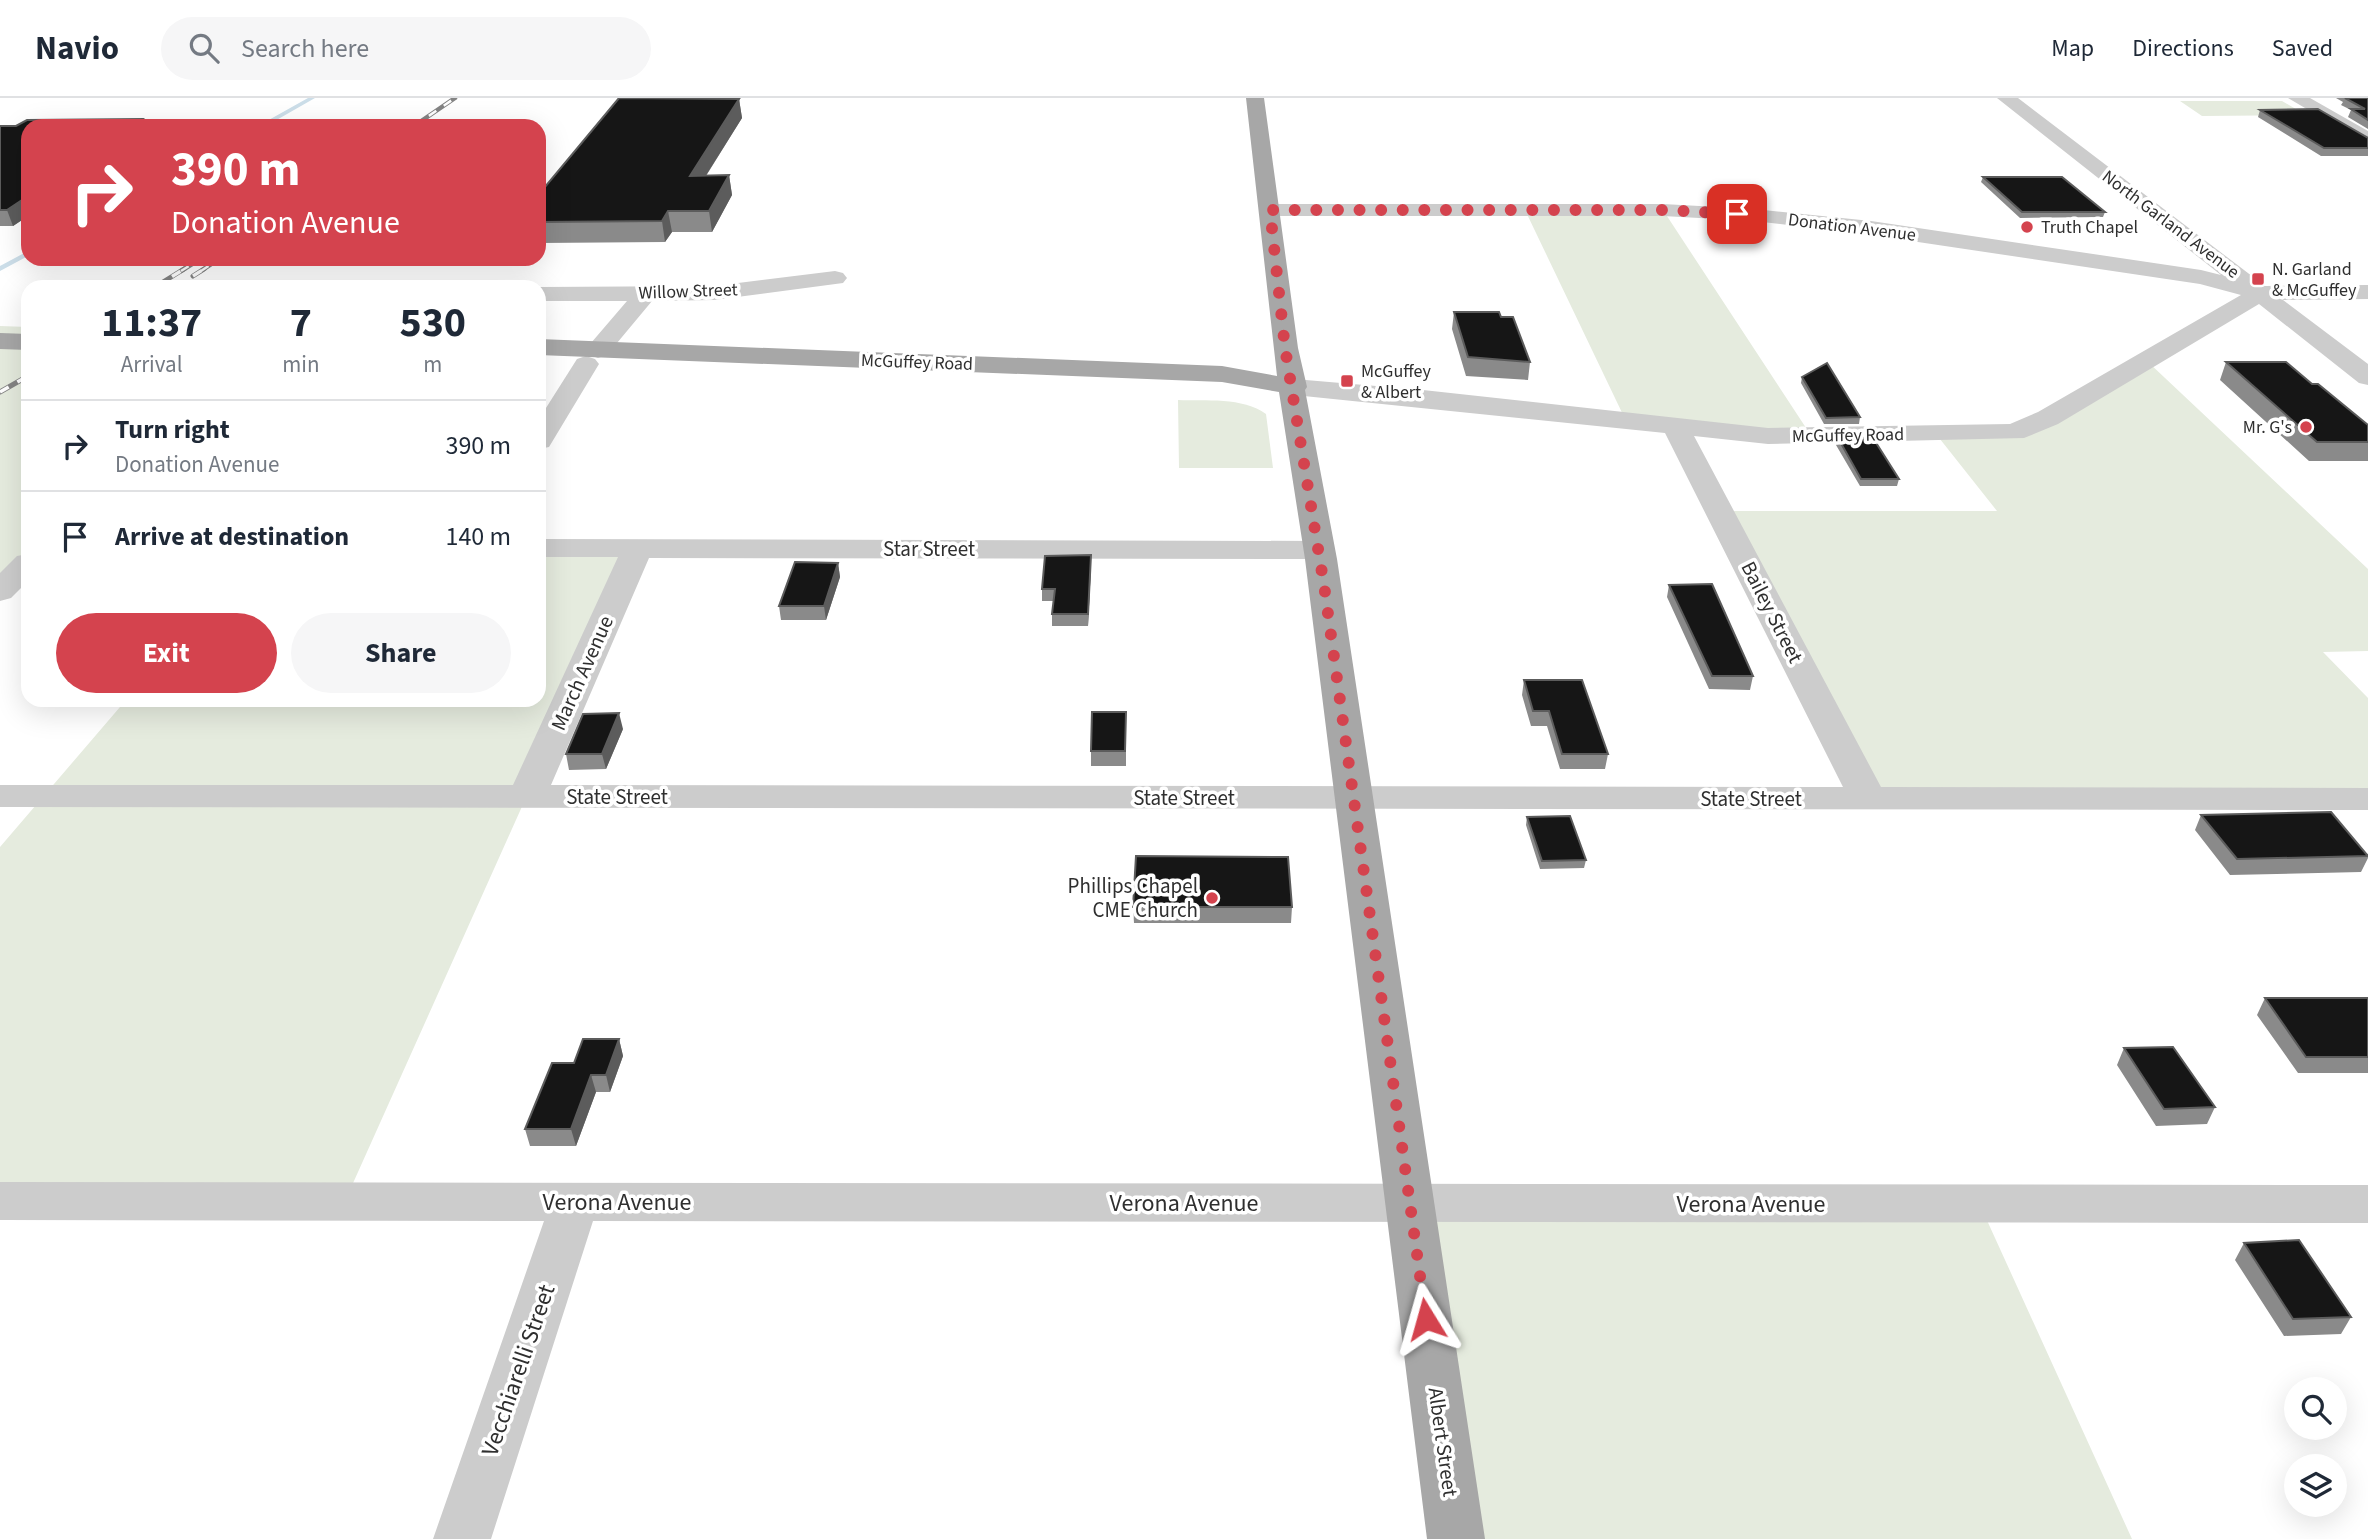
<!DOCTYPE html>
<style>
:root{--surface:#fff;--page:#f6f6f7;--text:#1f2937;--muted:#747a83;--line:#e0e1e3;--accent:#d4434e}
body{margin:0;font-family:"Source Sans 3",sans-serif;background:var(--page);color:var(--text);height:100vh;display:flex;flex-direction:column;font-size:26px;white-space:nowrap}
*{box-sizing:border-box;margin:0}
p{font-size:23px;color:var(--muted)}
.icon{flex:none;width:38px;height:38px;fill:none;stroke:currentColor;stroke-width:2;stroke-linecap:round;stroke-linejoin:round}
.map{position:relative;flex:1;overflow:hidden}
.sheet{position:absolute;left:21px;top:182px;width:525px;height:427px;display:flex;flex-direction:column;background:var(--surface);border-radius:21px;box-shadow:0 7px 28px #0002}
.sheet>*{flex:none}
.hud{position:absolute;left:21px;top:21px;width:525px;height:147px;border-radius:21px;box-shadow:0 7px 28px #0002;background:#d4434e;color:#fff;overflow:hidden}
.controls{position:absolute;left:2284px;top:1279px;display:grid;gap:14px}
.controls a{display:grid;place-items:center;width:63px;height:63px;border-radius:50%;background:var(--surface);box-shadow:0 7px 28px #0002;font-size:35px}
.pin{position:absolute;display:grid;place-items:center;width:60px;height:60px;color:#fff;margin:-30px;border-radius:14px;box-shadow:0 4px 10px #0006}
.me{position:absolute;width:77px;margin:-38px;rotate:352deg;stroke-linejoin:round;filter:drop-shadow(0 0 5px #0008)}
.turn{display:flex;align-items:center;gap:24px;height:147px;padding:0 35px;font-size:32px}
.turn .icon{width:91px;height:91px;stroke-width:2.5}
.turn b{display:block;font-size:49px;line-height:60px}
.eta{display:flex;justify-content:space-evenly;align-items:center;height:119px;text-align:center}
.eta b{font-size:42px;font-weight:700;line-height:49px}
.primary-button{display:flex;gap:14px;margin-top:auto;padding:14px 35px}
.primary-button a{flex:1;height:80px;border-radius:42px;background:var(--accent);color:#fff;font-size:28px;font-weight:700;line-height:80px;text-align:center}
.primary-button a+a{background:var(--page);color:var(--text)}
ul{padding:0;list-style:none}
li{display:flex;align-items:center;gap:21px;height:91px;padding:0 35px;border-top:2px solid var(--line)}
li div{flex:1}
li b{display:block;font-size:26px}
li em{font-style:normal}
header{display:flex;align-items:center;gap:42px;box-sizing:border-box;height:98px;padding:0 35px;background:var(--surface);border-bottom:2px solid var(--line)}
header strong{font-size:33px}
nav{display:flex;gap:38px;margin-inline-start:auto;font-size:24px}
.search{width:490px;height:63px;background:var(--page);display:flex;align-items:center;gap:18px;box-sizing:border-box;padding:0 24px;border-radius:38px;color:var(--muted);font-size:26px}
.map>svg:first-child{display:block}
.green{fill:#e5ebde}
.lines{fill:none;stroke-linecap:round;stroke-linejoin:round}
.stream{fill:#ccdee9;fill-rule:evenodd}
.minor{fill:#ccc;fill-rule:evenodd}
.major{fill:#a7a7a7;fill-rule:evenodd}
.rail-far1-casing{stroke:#848484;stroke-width:4.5}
.rail-casing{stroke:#848484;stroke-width:5}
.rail-far1{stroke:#fff;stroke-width:2.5;stroke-dasharray:9;stroke-linecap:butt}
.rail{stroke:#fff;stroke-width:3.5;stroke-dasharray:10;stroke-linecap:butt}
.wall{fill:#8a8a8a}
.shaded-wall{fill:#5c5c5c}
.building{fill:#161616;stroke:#5c5c5c;stroke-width:2}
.route{stroke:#d4434e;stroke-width:12;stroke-dasharray:0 21.6}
.poi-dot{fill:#d4434e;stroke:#fff;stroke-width:2.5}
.labels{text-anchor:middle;stroke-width:7;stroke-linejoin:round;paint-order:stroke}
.far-street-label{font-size:18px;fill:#2f2f2f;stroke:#fff}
.far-poi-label{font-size:18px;fill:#2f2f2f;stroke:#fff;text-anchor:start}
.street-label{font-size:21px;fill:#2f2f2f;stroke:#fff}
.poi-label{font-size:21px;fill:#2f2f2f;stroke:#fff;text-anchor:end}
.near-street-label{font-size:24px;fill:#2f2f2f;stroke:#fff}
</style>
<header>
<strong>Navio</strong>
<div class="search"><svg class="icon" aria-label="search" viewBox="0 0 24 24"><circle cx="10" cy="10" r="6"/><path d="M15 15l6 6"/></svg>Search here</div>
<nav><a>Map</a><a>Directions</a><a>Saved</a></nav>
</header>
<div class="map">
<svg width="2368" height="1441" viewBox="0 0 2368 1441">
<rect width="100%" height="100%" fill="#fff"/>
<path class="green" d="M2180 3H2282L2306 17 2202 18Z
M1525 112H1663L1812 339 1626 323Z
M0 228 28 229V465L0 493Z
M2148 264 2368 471V553L2323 554 2368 600V701H1868L1719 413H1997L1936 336 2010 334Z
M1178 302C1205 303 1243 299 1266 316L1273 370H1179Z
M539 450H638L345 1103H0V749L126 602H539Z
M1410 1105 1980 1107 2132 1441H1456Z"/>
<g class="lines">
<path class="stream" d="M308 0H315L266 28H258Z
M28 153V158L0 173V168Z"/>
<path class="minor" d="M1997 0H2018L2265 188 2368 187V201L2283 202 2368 266V287L2359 285 2259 206 2058 326 2024 340 1768 346 1694 338 1881 689 2368 690V712L0 709V687H513L618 459H539V441L1319 443 1330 445 1335 452 1330 459 1319 461 649 460 551 687 1843 689 1665 335 1294 297 1285 295 1281 289 1285 283 1294 281 1423 292 1768 330 2010 326 2038 314 2241 197 2200 186 1871 137 1754 123 1663 118H1271L1263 117 1260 112 1263 107 1271 106H1663L1754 111 1871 123 2201 172 2221 177Z
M2288 0H2310L2368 33V47Z
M835 173 843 175 847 180 843 185 714 202 652 203 607 257 598 260 589 257 585 252 627 203H539V189L714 188Z
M586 258 595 261 599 266 549 349 539 351V321L577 261Z
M28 456V483L11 500 0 503V475L17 458Z
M0 1084 2368 1087V1125L593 1123 491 1441H433L544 1123 0 1122Z"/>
<path class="major" d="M1246 0H1264L1298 250 1307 289 1305 292 1337 461 1485 1441H1427L1305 461 1279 294 1222 284 539 257V241L1222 268 1277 278Z
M0 235 28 236V252L0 251Z"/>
<defs>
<path id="rail-far1" d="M414 28 455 0
M181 173 200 161
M201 173 219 161"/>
<path id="rail" d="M193 178 204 171
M155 189 184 171
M0 294 28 278"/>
</defs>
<use href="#rail-far1" class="rail-far1-casing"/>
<use href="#rail" class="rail-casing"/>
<use href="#rail-far1" class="rail-far1"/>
<use href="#rail" class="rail"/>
</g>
<path class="wall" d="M2336 0H2368V31L2348 19 2351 12 2341 7 2343 4Z
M704 1H739L742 20 706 78 729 77 732 97 712 134H672L665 144 539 145V96Z
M2260 12 2368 40V58H2321L2258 19Z
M0 28H28V118L13 128H0Z
M1983 79 2105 114 2103 119 2020 120 1981 84Z
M1454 214 1501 219 1530 264 1528 282 1466 278 1452 231Z
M2226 264 2312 286 2368 327V363H2309L2220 282Z
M1802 279 1860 319 1859 326H1824L1801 285Z
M1838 340 1899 381 1897 388H1860L1836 347Z
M838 465 840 479 826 522H781L779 508Z
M1091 469 1088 528H1052V516L1054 503H1042V491Z
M1669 487 1753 578 1750 592 1709 591 1667 499Z
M1524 582 1608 656 1605 671H1560L1547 628H1531L1522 597Z
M1126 614V668H1091V653Z
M623 631 606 671 569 672 566 656Z
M2201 717 2368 756V760L2361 774 2230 777 2195 732Z
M1527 719 1586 762 1584 770 1540 771 1526 727Z
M1133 809H1292L1291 825H1134Z
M2265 900H2368V975H2298L2257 917Z
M619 941 623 958 610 994H596L576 1048H530L525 1031Z
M2124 950 2215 1009 2207 1026 2156 1028 2117 967Z
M2244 1145 2351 1219 2341 1236 2284 1238 2235 1162Z"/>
<path class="shaded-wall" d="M739 1 742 20 693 98 690 78Z
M142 21 145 28H132Z
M729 77 732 97 712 134 709 113Z
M28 98V118L13 128 7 112Z
M668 113 672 134 665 144 662 123Z
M1091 457V469L1088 528V516Z
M838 465 840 479 826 522 824 508Z
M619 615 623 631 606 671 602 656Z
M619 941 623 958 610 994 606 977Z
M591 977 596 994 576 1048 571 1031Z"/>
<path class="building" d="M619 0 739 1 690 78 729 77 709 113H668L662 123 539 124V96Z
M2345 0H2368V22L2351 11H2365Z
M2318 11 2368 40V50H2324L2260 12Z
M142 21 132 28H28V98L7 112H0V28H16L27 22Z
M1983 79H2062L2105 114H2022Z
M1454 214H1499L1501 219H1513L1530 264 1468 259Z
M2226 264H2286L2312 286H2318L2368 327V344H2317Z
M1827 265 1860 319 1826 320 1802 279Z
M1838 340H1873L1899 381H1861Z
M1091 457 1088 516H1052L1055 491H1042L1045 458Z
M795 464 838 465 824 508H779Z
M1712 486 1753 578H1712L1669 487Z
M1524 582H1582L1608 656H1562L1549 613H1533Z
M1092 614H1126L1125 653H1091Z
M619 615 602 656H566L583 616Z
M2331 714 2368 758 2237 761 2201 717Z
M1570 718 1586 762 1542 763 1527 719Z
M1136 758 1288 759 1292 809H1133Z
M2265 900H2368V959H2306Z
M583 941H619L606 977H591L571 1031H525L552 965H574Z
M2173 949 2215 1009 2164 1011 2124 950Z
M2299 1142 2351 1219 2293 1221 2244 1145Z"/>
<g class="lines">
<path class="route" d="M1426 1221 1324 487 1285 250 1270 112H1663L1737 116"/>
</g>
<g class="poi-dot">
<circle cx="2027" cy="129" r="7"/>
<rect x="2251" y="174" width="14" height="14" rx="3.5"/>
<rect x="1340" y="276" width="14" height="14" rx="3.5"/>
<circle cx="2306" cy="329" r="7"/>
<circle cx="1212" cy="800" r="7"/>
</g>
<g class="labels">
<g class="far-street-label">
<text transform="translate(2171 126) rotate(37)" y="6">North Garland Avenue</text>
<text transform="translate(1852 129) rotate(7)" y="6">Donation Avenue</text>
<text transform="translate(688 193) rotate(-2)" y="6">Willow Street</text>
<text transform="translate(917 264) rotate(2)" y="6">McGuffey Road</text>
<text transform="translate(1848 337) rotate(-1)" y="6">McGuffey Road</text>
</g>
<g class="far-poi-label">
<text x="2041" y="135">Truth Chapel</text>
<text x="2272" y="177">N. Garland<tspan x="2272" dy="21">&amp; McGuffey</tspan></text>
<text x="1361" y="279">McGuffey<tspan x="1361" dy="21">&amp; Albert</tspan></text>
<text x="2292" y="335" text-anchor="end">Mr. G's</text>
</g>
<g class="street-label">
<text x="929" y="458">Star Street</text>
<text transform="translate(1772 514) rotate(63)" y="7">Bailey Street</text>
<text transform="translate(582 575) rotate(-66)" y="7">March Avenue</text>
<text x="617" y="706">State Street</text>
<text x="1184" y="707">State Street</text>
<text x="1751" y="708">State Street</text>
<text transform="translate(1443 1344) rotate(82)" y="7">Albert Street</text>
</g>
<g class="poi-label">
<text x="1198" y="795">Phillips Chapel<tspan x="1198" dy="24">CME Church</tspan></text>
</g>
<g class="near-street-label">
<text x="617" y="1112">Verona Avenue</text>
<text x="1184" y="1113">Verona Avenue</text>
<text x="1751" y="1114">Verona Avenue</text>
<text transform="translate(518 1272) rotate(-71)" y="8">Vecchiarelli Street</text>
</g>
</g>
</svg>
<div class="controls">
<a><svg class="icon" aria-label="search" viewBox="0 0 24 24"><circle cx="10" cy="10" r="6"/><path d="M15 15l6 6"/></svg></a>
<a><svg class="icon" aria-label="layers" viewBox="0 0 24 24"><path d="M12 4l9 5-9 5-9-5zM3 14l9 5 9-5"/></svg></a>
</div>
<div class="pin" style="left:1737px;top:116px;background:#d93025"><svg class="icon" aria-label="arrive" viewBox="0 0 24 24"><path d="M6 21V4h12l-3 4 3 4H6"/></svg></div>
<svg class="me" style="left:1426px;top:1221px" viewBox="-20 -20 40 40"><path d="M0-17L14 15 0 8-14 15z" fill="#d4434e" stroke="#fff" stroke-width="4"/></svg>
<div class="hud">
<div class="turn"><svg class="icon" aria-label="right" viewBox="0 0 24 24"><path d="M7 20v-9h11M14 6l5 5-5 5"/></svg><div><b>390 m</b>Donation Avenue</div></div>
</div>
<section class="sheet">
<div class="eta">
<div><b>11:37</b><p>Arrival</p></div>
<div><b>7</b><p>min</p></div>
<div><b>530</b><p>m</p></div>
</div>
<ul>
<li><svg class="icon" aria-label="right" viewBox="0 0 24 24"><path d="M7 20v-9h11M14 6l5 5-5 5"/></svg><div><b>Turn right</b><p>Donation Avenue</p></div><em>390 m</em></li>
<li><svg class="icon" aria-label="arrive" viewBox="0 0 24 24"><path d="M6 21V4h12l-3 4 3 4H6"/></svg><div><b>Arrive at destination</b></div><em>140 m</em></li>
</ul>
<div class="primary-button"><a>Exit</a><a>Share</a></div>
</section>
</div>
